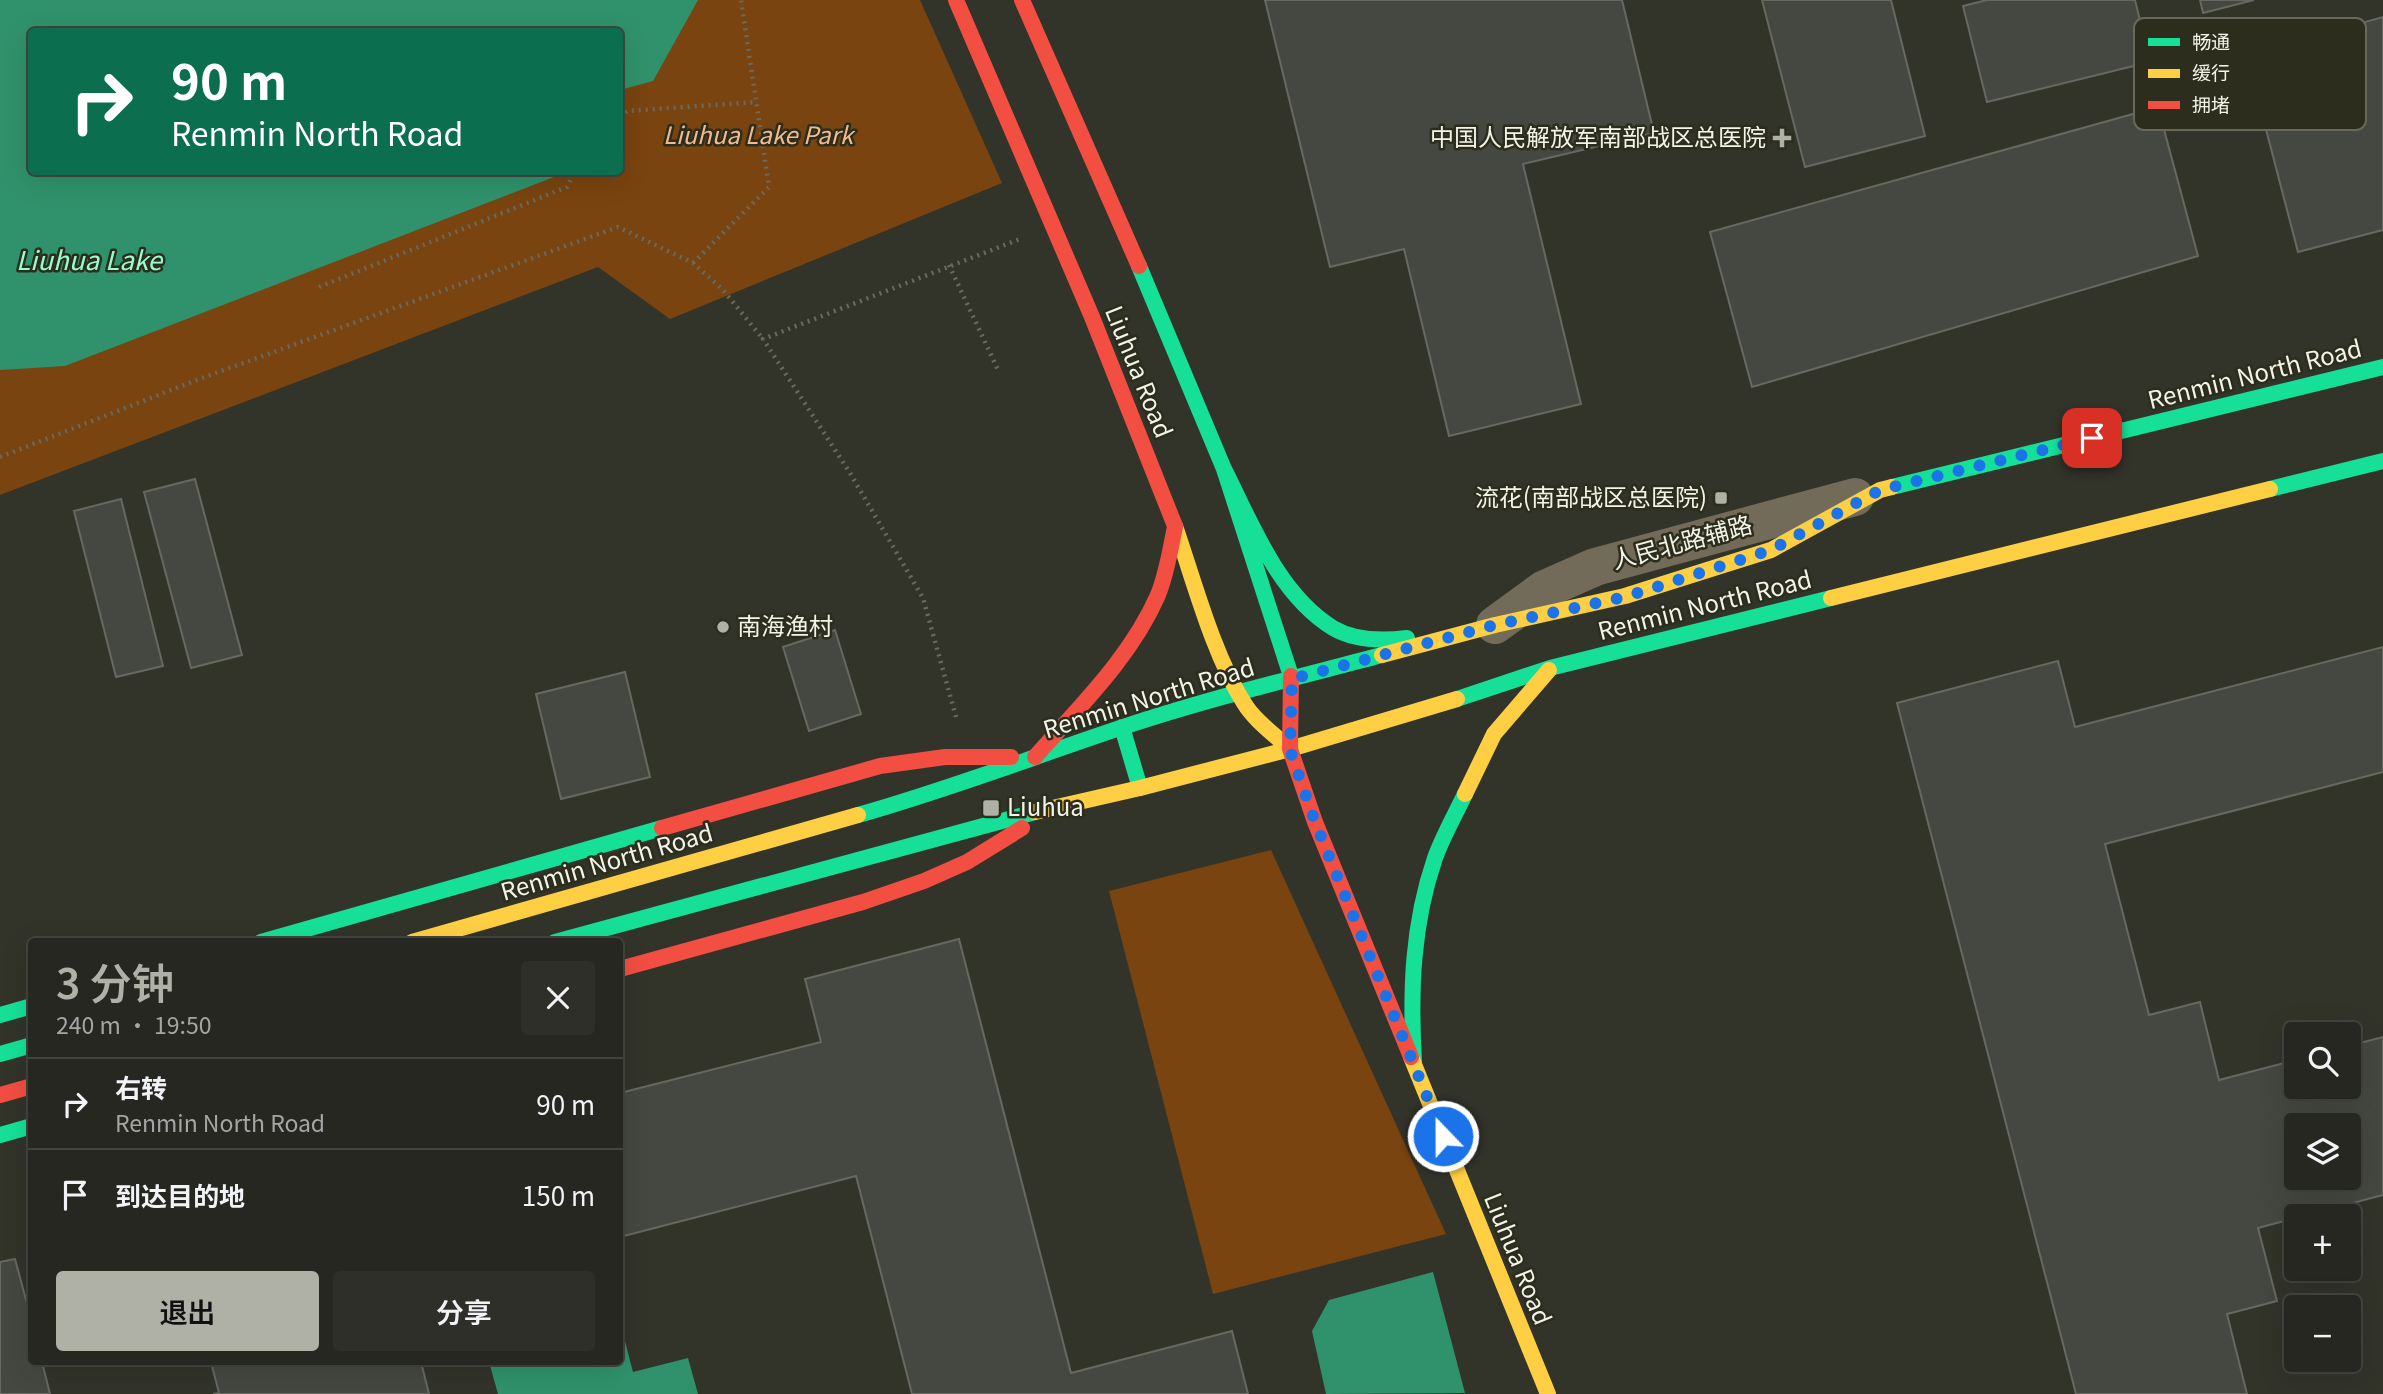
<!DOCTYPE html>
<html lang="zh">
<meta charset="utf-8">
<style>
:root{--surface:#262720;--page:#2e2f29;--text:#f1f3f6;--muted:#a4a5a5;--line:#42443e;--accent:#afb1a6}
body{margin:0;font-family:Georgia,"Noto Sans SC",serif;background:var(--page);color:var(--text);height:100vh;display:flex;flex-direction:column;font-size:26px;white-space:nowrap}
*{box-sizing:border-box;margin:0}
p{font-size:23px;color:var(--muted)}
.icon{flex:none;width:38px;height:38px;fill:none;stroke:currentColor;stroke-width:2;stroke-linecap:round;stroke-linejoin:round}
.map{position:relative;flex:1;overflow:hidden}
.details{position:absolute;left:28px;top:938px;width:595px;height:427px;display:flex;flex-direction:column;background:var(--surface);border-radius:7px;box-shadow:0 7px 28px #0002,0 0 0 2px var(--line)}
.details>*{flex:none}
.hud{position:absolute;left:28px;top:28px;width:595px;height:147px;border-radius:7px;box-shadow:0 7px 28px #0002,0 0 0 2px var(--line);background:#0b6e4f;color:#fff;overflow:hidden}
.controls{position:absolute;left:2284px;top:1022px;display:grid;gap:14px}
.controls a{display:grid;place-items:center;width:77px;height:77px;border-radius:7px;background:var(--surface);box-shadow:0 7px 28px #0002,0 0 0 2px var(--line);font-size:35px}
.pin{position:absolute;display:grid;place-items:center;width:60px;height:60px;color:#fff;margin:-30px;border-radius:14px;box-shadow:0 4px 10px #0006}
.me{position:absolute;width:77px;margin:-38px;rotate:338deg;stroke-linejoin:round;filter:drop-shadow(0 0 5px #0008)}
.turn{display:flex;align-items:center;gap:24px;height:147px;padding:0 28px;font-size:32px}
.turn .icon{width:91px;height:91px;stroke-width:2.5}
.turn b{display:block;font-size:49px;line-height:60px}
.round{display:grid;place-items:center;flex:none;width:74px;height:74px;border-radius:7px;background:var(--page)}
.head{display:flex;align-items:center;justify-content:space-between;height:119px;padding:0 28px}
h1{font-size:42px;font-weight:600;line-height:52px;color:var(--accent)}
.primary-button{display:flex;gap:14px;margin-top:auto;padding:14px 28px}
.primary-button a{flex:1;height:80px;border-radius:7px;background:var(--accent);color:#111;font-size:28px;font-weight:600;line-height:80px;text-align:center}
.primary-button a+a{background:var(--page);color:var(--text)}
ul{padding:0;list-style:none}
li{display:flex;align-items:center;gap:21px;height:91px;padding:0 28px;border-top:2px solid var(--line)}
li div{flex:1}
li b{display:block;font-size:26px}
li em{font-style:normal}
.map>svg:first-child{display:block}
.green{fill:#79440f;fill-rule:evenodd}
.water{fill:#30926c}
.building{fill:#454841;stroke:#666962;stroke-width:2;fill-rule:evenodd}
.lines{fill:none;stroke-linecap:round;stroke-linejoin:round}
.path{stroke:#6c695c;stroke-width:4.5;stroke-dasharray:2 5;stroke-linecap:butt}
.street{stroke:#736b5a;stroke-width:38}
.fast{stroke:#16e098;stroke-width:16}
.slow{stroke:#ffcf43;stroke-width:16}
.jam{stroke:#f24e42;stroke-width:16}
.route{stroke:#1a73e8;stroke-width:12;stroke-dasharray:0 21.6}
.poi-dot{fill:#afb1a6;stroke:#2c2d1d;stroke-width:2.5}
.labels{text-anchor:middle;stroke-width:5;stroke-linejoin:round;paint-order:stroke}
.park-label{font-size:24px;font-style:italic;fill:#f3ba90;stroke:#2c2d1d}
.poi-label{font-size:24px;fill:#f3f4e9;stroke:#2c2d1d;text-anchor:end}
.street-label{font-size:24px;fill:#f3f4e9;stroke:#2c2d1d}
.water-label{font-size:26px;font-style:italic;fill:#96fdcf;stroke:#2c2d1d}
.key{fill:#2c2d1d;stroke:#68695a;stroke-width:2}
.key-label{font-size:19px;fill:#f3f4e9}
</style>
<div class="map">
<svg width="2383" height="1394" viewBox="0 0 2383 1394">
<rect width="100%" height="100%" fill="#32342a"/>
<path class="green" d="M0 0H920L1002 183 670 319 598 267 0 495ZM32 32H620V172H32Z
M1271 850 1446 1234 1213 1294 1109 891Z"/>
<path class="water" d="M0 0H698L653 81 620 90V32H32V172H555L554 177 65 366 0 370Z
M1433 1272 1465 1393 1326 1394 1312 1331 1329 1300Z
M620 1322 633 1372 688 1358 698 1394H498L489 1362H620Z"/>
<path class="building" d="M1265 0H1622L1654 133 1523 164 1581 404 1449 436 1404 249 1330 267Z
M1762 0H1891L1925 136 1805 167Z
M1987 0H2135L2150 62 1987 102 1963 6Z
M2200 0H2254L2203 13Z
M2383 17V230L2298 252 2262 114 2315 36Z
M2158 107 2198 256 1752 387 1710 232Z
M195 479 242 655 191 668 144 492Z
M121 499 163 666 116 677 74 511Z
M835 630 861 714 809 731 783 647Z
M2383 647V772L2105 844 2149 1015 2200 1002 2219 1080 2296 1060V1087H2348V1046L2383 1037V1195L2258 1228 2277 1301 2227 1314 2247 1394H2076L1897 703 2058 661 2075 727ZM2296 1125H2348V1178H2296Z
M625 672 650 777 561 799 536 694Z
M959 939 1071 1373 1232 1331 1248 1394H912L856 1176 620 1237V1093L821 1042 805 979Z
M15 1259 32 1322V1362H42L50 1394H0V1262Z
M211 1362H421L429 1394H213L219 1393Z"/>
<g class="lines">
<path class="path" d="M620 117 627 111 757 102
M693 263 769 187 741 0
M949 265 999 372
M319 287 567 187 574 172
M0 457 202 378 618 227 693 263 723 290 763 339
M956 717 923 598 850 473 763 339 1020 239"/>
<path class="street" d="M1495 625 1543 590 1595 567 1855 497"/>
<path class="fast" d="M1139 266 1224 469 1291 676
M1224 469C1252 524 1278 594 1333 628 1355 641 1383 641 1407 638
M1892 487 2383 367
M2270 489 2383 461
M1457 699 1550 668 1831 598
M1122 727 1140 788
M858 815C947 790 1033 757 1120 728 1206 699 1295 678 1382 655
M261 942 662 828
M555 942 1035 812
M0 1015 32 1006
M0 1054 32 1045
M1414 1062C1410 992 1412 925 1435 858 1443 836 1455 815 1465 794
M0 1135 32 1126"/>
<path class="slow" d="M1175 526C1194 581 1213 654 1244 703 1254 720 1275 735 1290 749
M1831 598 2270 489
M1382 655 1495 625 1625 596 1771 550 1880 490 1892 487
M1465 794 1494 734 1549 670
M1035 812 1140 788 1290 749 1457 699
M412 942 858 815
M1411 1057 1548 1394"/>
<path class="jam" d="M956 0 1092 317 1175 526
M1022 0 1139 266
M1291 676 1290 749 1315 822 1411 1057
M1035 757C1080 706 1131 657 1158 595 1167 573 1170 550 1175 527
M662 828 880 766 945 757H1011
M620 969 863 902 924 881 967 862 1022 828
M0 1095 32 1086"/>
</g>
<g class="lines">
<path class="route" d="M1443 1136 1315 822 1290 750 1292 679 1495 625 1625 597 1771 550 1880 490 2092 438"/>
</g>
<g class="poi-dot">
<path d="M1778.5 127.5h7v7h7v7h-7v7h-7v-7h-7v-7h7z"/>
<rect x="1714" y="491" width="14" height="14" rx="3.5"/>
<circle cx="723" cy="627" r="7"/>
<rect x="982" y="799" width="18" height="18" rx="3.5"/>
</g>
<g class="labels">
<g class="park-label">
<text x="758" y="144">Liuhua Lake Park</text>
</g>
<g class="poi-label">
<text x="1766" y="146">中国人民解放军南部战区总医院</text>
<text x="1707" y="506">流花(南部战区总医院)</text>
<text x="737" y="635" text-anchor="start">南海渔村</text>
<text x="1007" y="816" text-anchor="start">Liuhua</text>
</g>
<g class="street-label">
<text transform="translate(1138 372) rotate(68)" y="8">Liuhua Road</text>
<text transform="translate(2255 375) rotate(-14)" y="8">Renmin North Road</text>
<text transform="translate(1682 543) rotate(-15)" y="8">人民北路辅路</text>
<text transform="translate(1705 606) rotate(-14)" y="8">Renmin North Road</text>
<text transform="translate(1149 699) rotate(-17)" y="8">Renmin North Road</text>
<text transform="translate(607 863) rotate(-16)" y="8">Renmin North Road</text>
<text transform="translate(1517 1259) rotate(68)" y="8">Liuhua Road</text>
</g>
<g class="water-label">
<text x="89" y="270">Liuhua Lake</text>
</g>
</g>
<rect x="2134" y="18" width="232" height="112" rx="10" class="key"/>
<rect x="2148" y="38" width="32" height="8" fill="#16e098"/>
<rect x="2148" y="69" width="32" height="9" fill="#ffcf43"/>
<rect x="2148" y="101" width="32" height="8" fill="#f24e42"/>
<g class="key-label">
<text x="2192" y="49">畅通</text>
<text x="2192" y="80">缓行</text>
<text x="2192" y="112">拥堵</text>
</g>
</svg>
<div class="controls">
<a><svg class="icon" aria-label="search" viewBox="0 0 24 24"><circle cx="10" cy="10" r="6"/><path d="M15 15l6 6"/></svg></a>
<a><svg class="icon" aria-label="layers" viewBox="0 0 24 24"><path d="M12 4l9 5-9 5-9-5zM3 14l9 5 9-5"/></svg></a>
<a>+</a>
<a>−</a>
</div>
<div class="pin" style="left:2092px;top:438px;background:#d93025"><svg class="icon" aria-label="arrive" viewBox="0 0 24 24"><path d="M6 21V4h12l-3 4 3 4H6"/></svg></div>
<svg class="me" style="left:1443px;top:1136px" viewBox="-20 -20 40 40"><circle r="17" fill="#1a73e8" stroke="#fff" stroke-width="3"/><path d="M0-11L8 9 0 5-8 9z" fill="#fff"/></svg>
<div class="hud">
<div class="turn"><svg class="icon" aria-label="right" viewBox="0 0 24 24"><path d="M7 20v-9h11M14 6l5 5-5 5"/></svg><div><b>90 m</b>Renmin North Road</div></div>
</div>
<section class="details">
<div class="head"><div><h1>3 分钟</h1><p>240 m · 19:50</p></div><a class="round"><svg class="icon" aria-label="close" viewBox="0 0 24 24"><path d="M6 6l12 12M18 6L6 18"/></svg></a></div>
<ul>
<li><svg class="icon" aria-label="right" viewBox="0 0 24 24"><path d="M7 20v-9h11M14 6l5 5-5 5"/></svg><div><b>右转</b><p>Renmin North Road</p></div><em>90 m</em></li>
<li><svg class="icon" aria-label="arrive" viewBox="0 0 24 24"><path d="M6 21V4h12l-3 4 3 4H6"/></svg><div><b>到达目的地</b></div><em>150 m</em></li>
</ul>
<div class="primary-button"><a>退出</a><a>分享</a></div>
</section>
</div>
